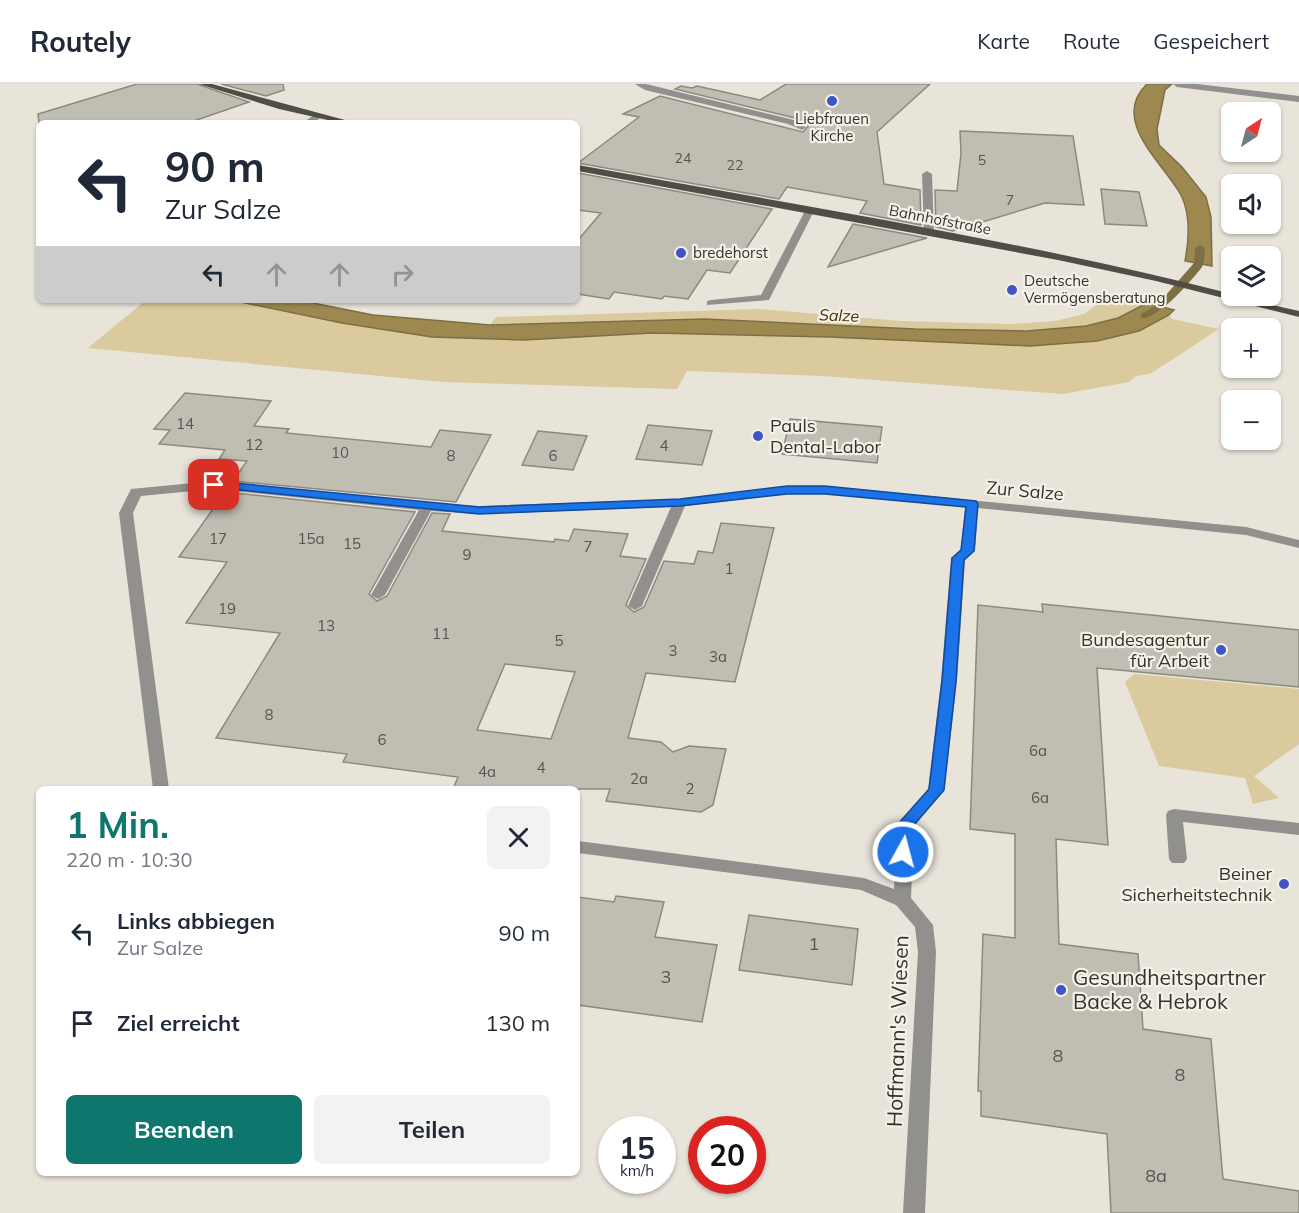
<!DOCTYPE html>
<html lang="de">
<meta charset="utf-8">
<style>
:root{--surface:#fff;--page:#f2f2f3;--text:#1f2937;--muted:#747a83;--line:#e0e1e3;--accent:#0f766e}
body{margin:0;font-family:Mulish,sans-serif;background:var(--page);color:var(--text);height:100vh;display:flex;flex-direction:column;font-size:22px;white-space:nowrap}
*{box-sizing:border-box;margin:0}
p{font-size:20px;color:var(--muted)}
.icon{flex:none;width:33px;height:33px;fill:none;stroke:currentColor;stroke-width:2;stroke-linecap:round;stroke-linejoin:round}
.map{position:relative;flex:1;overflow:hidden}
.drawer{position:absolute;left:36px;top:702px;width:544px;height:390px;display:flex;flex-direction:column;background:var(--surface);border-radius:9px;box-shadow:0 2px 4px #0004}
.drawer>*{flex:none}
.guide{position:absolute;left:36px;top:36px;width:544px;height:183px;border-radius:9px;box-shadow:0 2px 4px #0004;background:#fff;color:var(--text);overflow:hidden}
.needle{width:39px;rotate:36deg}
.controls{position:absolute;left:1221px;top:18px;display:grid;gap:12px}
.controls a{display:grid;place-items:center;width:60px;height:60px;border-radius:9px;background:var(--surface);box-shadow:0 2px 4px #0004;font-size:30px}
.speed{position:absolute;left:598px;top:1032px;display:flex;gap:12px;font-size:30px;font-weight:700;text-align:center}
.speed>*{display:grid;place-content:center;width:78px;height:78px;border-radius:50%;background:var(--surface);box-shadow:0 2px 4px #0004;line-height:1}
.speed small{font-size:15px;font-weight:400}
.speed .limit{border:9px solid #d22;background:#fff;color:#111}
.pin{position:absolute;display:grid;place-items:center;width:51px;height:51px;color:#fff;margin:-26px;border-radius:12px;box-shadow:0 3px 9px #0006}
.me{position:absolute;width:66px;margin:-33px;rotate:7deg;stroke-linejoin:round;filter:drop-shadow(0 0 4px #0008)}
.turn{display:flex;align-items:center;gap:21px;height:126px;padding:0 30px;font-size:27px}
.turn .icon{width:78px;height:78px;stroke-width:2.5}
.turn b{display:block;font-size:42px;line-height:51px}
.lanes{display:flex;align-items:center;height:57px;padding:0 30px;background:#0003;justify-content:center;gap:30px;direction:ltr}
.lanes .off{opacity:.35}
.round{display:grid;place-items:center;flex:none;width:63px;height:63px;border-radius:9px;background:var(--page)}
.overview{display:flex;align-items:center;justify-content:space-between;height:102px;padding:0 30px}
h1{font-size:36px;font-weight:700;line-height:45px;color:var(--accent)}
.primary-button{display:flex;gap:12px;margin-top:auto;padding:12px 30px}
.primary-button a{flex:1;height:69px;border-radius:9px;background:var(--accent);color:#fff;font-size:24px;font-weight:700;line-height:69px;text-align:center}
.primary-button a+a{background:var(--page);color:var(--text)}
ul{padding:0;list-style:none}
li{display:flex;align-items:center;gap:18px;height:90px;padding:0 30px}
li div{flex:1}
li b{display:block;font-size:22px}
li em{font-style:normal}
header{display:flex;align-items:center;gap:36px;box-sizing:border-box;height:84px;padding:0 30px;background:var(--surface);border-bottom:2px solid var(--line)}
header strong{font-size:28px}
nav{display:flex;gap:33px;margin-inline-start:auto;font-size:21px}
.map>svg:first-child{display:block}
.green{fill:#daca9e}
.water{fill:#9d894f;stroke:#7d6f45;stroke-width:1.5}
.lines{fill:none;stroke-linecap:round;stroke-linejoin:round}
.stream{fill:#7d6f45;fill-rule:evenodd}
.building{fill:#c0bdb3;stroke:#8d8980;stroke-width:1.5;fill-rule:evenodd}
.minor{fill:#92908c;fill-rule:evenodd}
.major{fill:#4f4d46;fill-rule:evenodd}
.route{fill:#1a73e8;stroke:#114b97;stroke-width:1.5}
.poi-dot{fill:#3e54c7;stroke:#f5f1e7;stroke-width:2}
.labels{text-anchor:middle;stroke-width:4.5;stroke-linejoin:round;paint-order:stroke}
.far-number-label{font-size:14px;fill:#56554f}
.far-poi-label{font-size:15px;fill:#33322e;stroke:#f5f1e7;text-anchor:start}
.far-street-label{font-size:15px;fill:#33322e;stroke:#f5f1e7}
.number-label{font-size:15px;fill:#56554f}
.far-water-label{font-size:16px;font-style:italic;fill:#403200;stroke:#f5f1e7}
.poi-label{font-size:18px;fill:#33322e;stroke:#f5f1e7;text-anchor:end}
.street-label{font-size:18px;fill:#33322e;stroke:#f5f1e7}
.near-number-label{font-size:18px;fill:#56554f}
.near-poi-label{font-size:21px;fill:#33322e;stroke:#f5f1e7;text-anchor:start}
.near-street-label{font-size:21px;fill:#33322e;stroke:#f5f1e7}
</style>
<header>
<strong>Routely</strong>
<nav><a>Karte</a><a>Route</a><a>Gespeichert</a></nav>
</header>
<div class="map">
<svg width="1299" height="1129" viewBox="0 0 1299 1129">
<rect width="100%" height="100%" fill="#e8e4da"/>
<path class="green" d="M1112 210 1147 219 1118 234 1086 242 1027 247 915 245 704 235 490 241 496 233 758 225 901 237 1011 240 1055 237 1084 230Z
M146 216H231L342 239 432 253 523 256 652 249 830 253 1030 262 1097 257 1139 247 1169 231 1172 235 1219 245 1150 290 1136 292 1129 298 1063 310 822 292 687 287 677 305 443 298 88 264Z
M1134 590 1299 605V660L1254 692 1279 714 1253 720 1245 694 1159 682 1125 598Z"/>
<path class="water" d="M1147 0H1172L1165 6 1157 45 1159 61 1182 83 1206 113 1211 133 1212 182 1185 177C1189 156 1191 133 1182 113 1167 82 1108 37 1147 0Z
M231 216H298L373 231 490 241 704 235 915 245 1027 247 1086 242 1118 234 1147 219 1174 226 1169 231 1139 247 1097 257 1030 262 830 253 652 249 523 256 432 253 342 239Z"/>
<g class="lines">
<path class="stream" d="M1200 161 1205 164C1204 170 1205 178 1202 183 1192 196 1158 236 1141 234V230L1158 220 1194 179 1195 164Z"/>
</g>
<path class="building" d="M137 0H197L249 18 188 39H39L38 30Z
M221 0H283L284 6 266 12Z
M786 0H930L877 48 884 100 920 106 921 141 860 129 867 117 787 103 779 115 578 79 639 33 623 30 660 12 803 48 808 42 795 34 675 5 681 2 692 4 697 2 760 16Z
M960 47 1073 52 1084 121 1045 119 953 147 936 143 935 106 957 107 961 69Z
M578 89 772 125 730 189 707 186 688 215 664 212 662 215 614 208 609 215 578 210V156L601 129 578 126Z
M1101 105 1139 108 1147 142 1105 140Z
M853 140 927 154 828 183Z
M185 309 271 317 254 342 289 345 286 349 431 363 440 346 491 351 456 418 233 397 247 377 219 375 225 366 159 360 170 346 154 345Z
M790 335 882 343 877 379 782 370Z
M648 341 712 347 702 381 636 375Z
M538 347 587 352 573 386 522 381Z
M225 408 415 428 369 510 377 517 387 512 432 429 450 430 442 447 554 458 555 455 569 457 574 445 628 450 620 472 646 475 626 521 634 528 644 523 664 477 694 480 698 467 713 469 721 439 774 444 735 598 646 589 628 654 661 658 673 668 689 662 726 665 713 721 701 728 606 717 610 705H453L458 693 343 678 347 670 216 654 280 549 186 539 227 478 179 473ZM505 580 575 588 551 655 477 646Z
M1042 520 1299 546V603L1097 584 1108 761 1056 755 1059 860 1138 870 1143 945 1211 955 1223 1095 1299 1107V1129H1111L1107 1050 981 1032V1007H978L983 850 1015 854V750L970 745 978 521 1043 528Z
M616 812 664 818 655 853 717 861 702 938 578 921V813L614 818Z
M749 831 858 845 852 901 739 886Z"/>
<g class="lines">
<path class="minor" d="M635 0H646L794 36 806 43 802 46 788 40 645 6Z
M1173 0H1197L1299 12V18L1177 3Z
M316 30 323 32 313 39H302Z
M927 87 932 90 934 149 929 152 924 149 922 90Z
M806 125 814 127 769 216 707 221V217L711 216 761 211Z
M214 397 427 419 479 422 680 415 787 402H825L1246 443 1299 456V464L1246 451 978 424 975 467 965 476 957 597 944 707 914 741 911 814 933 841 936 868 925 1129H903L918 868 915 843 896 821 861 806 578 769V757L864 794 894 805 897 740 928 706 941 597 951 474 961 465 965 423 825 410H787L685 422 642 522 635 526 628 522 671 423 479 430 431 427 385 511 378 515 371 511 419 426 214 405 141 412 133 429 169 705H153L119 429 131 405Z
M1174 725 1299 739V751L1183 738 1187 775 1184 779H1172L1169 775 1166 731 1168 727Z"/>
<path class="major" d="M199 0H212L356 39H341L279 25Z
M578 81C796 121 1016 155 1232 210V212L1299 227V233L1156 197 1058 176 578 87Z"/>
</g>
<path class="route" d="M214 397 479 423 680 415 787 402H825L976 417 978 420 974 467 964 476 956 597 944 706 914 741 909 772H898L895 768 898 740 929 705 942 597 952 474 961 466 966 423 825 410H787L680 422 479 430 210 403 208 401Z"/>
<g class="poi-dot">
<circle cx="832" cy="17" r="6"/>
<circle cx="681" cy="169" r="6"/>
<circle cx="1012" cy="206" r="6"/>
<circle cx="758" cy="352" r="6"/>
<circle cx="1221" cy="566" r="6"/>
<circle cx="1284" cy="800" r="6"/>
<circle cx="1061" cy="906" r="6"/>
</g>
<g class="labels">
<g class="far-number-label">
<text x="683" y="79">24</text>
<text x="982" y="81">5</text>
<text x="735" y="86">22</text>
<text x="1010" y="121">7</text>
</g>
<g class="far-poi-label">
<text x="832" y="40" text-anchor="middle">Liebfrauen<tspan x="832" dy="17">Kirche</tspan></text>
<text x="693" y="174">bredehorst</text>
<text x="1024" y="202">Deutsche<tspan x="1024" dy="17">Vermögensberatung</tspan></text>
</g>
<g class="far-street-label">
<text transform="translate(940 136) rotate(11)" y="5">Bahnhofstraße</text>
</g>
<g class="number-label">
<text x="185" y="345">14</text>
<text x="254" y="366">12</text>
<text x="664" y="367">4</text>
<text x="340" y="374">10</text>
<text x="451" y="377">8</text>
<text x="553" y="377">6</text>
<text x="218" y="460">17</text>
<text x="311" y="460">15a</text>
<text x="352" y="465">15</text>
<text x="588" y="468">7</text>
<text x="467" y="476">9</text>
<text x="729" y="490">1</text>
<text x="227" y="530">19</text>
<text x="326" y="547">13</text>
<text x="441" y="555">11</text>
<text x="559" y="562">5</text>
<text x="673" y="572">3</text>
<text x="718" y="578">3a</text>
<text x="269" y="636">8</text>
<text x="382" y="661">6</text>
<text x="1038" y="672">6a</text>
<text x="541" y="689">4</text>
<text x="487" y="693">4a</text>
<text x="639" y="700">2a</text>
<text x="690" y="710">2</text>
<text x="1040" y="719">6a</text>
</g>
<g class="far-water-label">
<text transform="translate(839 231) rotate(2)" y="6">Salze</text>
</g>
<g class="poi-label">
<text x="770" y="348" text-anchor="start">Pauls<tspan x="770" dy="21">Dental-Labor</tspan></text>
<text x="1209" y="562">Bundesagentur<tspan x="1209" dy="21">für Arbeit</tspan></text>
<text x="1272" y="796">Beiner<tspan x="1272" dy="21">Sicherheitstechnik</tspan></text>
</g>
<g class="street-label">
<text transform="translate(1025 407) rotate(5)" y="6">Zur Salze</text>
</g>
<g class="near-number-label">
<text x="814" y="866">1</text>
<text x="666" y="899">3</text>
<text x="1058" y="978">8</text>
<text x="1180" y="997">8</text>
<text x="1156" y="1098">8a</text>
</g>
<g class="near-poi-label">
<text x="1073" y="901">Gesundheitspartner<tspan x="1073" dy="24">Backe &amp; Hebrok</tspan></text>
</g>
<g class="near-street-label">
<text transform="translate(898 947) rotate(-88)" y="7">Hoffmann's Wiesen</text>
</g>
</g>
</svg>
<div class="controls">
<a><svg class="needle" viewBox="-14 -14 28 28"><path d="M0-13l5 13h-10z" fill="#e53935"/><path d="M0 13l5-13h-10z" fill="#747a83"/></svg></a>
<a><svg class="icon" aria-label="sound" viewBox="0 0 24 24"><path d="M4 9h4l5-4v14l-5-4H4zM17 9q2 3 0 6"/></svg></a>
<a><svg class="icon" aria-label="layers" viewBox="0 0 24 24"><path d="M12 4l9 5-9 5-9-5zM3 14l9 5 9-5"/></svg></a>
<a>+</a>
<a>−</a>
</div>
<div class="speed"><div>15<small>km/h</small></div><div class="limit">20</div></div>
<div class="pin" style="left:214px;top:401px;background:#d93025"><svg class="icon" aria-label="arrive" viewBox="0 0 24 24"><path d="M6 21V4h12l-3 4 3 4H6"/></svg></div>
<svg class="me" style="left:903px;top:768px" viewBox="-20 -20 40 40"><circle r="17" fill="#1a73e8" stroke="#fff" stroke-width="3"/><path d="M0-11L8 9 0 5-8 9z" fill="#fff"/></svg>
<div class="guide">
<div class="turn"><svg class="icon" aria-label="left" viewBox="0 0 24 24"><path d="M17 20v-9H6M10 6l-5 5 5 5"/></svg><div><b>90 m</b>Zur Salze</div></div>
<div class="lanes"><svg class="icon" aria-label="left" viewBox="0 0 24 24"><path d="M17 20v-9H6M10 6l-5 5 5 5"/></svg><svg class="icon off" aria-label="ahead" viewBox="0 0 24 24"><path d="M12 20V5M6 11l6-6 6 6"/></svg><svg class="icon off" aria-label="ahead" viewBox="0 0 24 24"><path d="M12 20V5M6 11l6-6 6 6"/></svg><svg class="icon off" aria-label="right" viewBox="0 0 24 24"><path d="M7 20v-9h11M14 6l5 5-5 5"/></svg></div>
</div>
<section class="drawer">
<div class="overview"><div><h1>1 Min.</h1><p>220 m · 10:30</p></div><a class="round"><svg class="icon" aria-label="close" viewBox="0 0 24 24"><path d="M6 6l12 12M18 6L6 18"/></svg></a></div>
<ul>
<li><svg class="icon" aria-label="left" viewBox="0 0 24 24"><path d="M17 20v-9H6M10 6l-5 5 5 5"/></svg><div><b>Links abbiegen</b><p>Zur Salze</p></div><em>90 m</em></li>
<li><svg class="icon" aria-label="arrive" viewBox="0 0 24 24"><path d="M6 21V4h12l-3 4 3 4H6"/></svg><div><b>Ziel erreicht</b></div><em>130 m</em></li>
</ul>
<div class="primary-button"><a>Beenden</a><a>Teilen</a></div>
</section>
</div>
